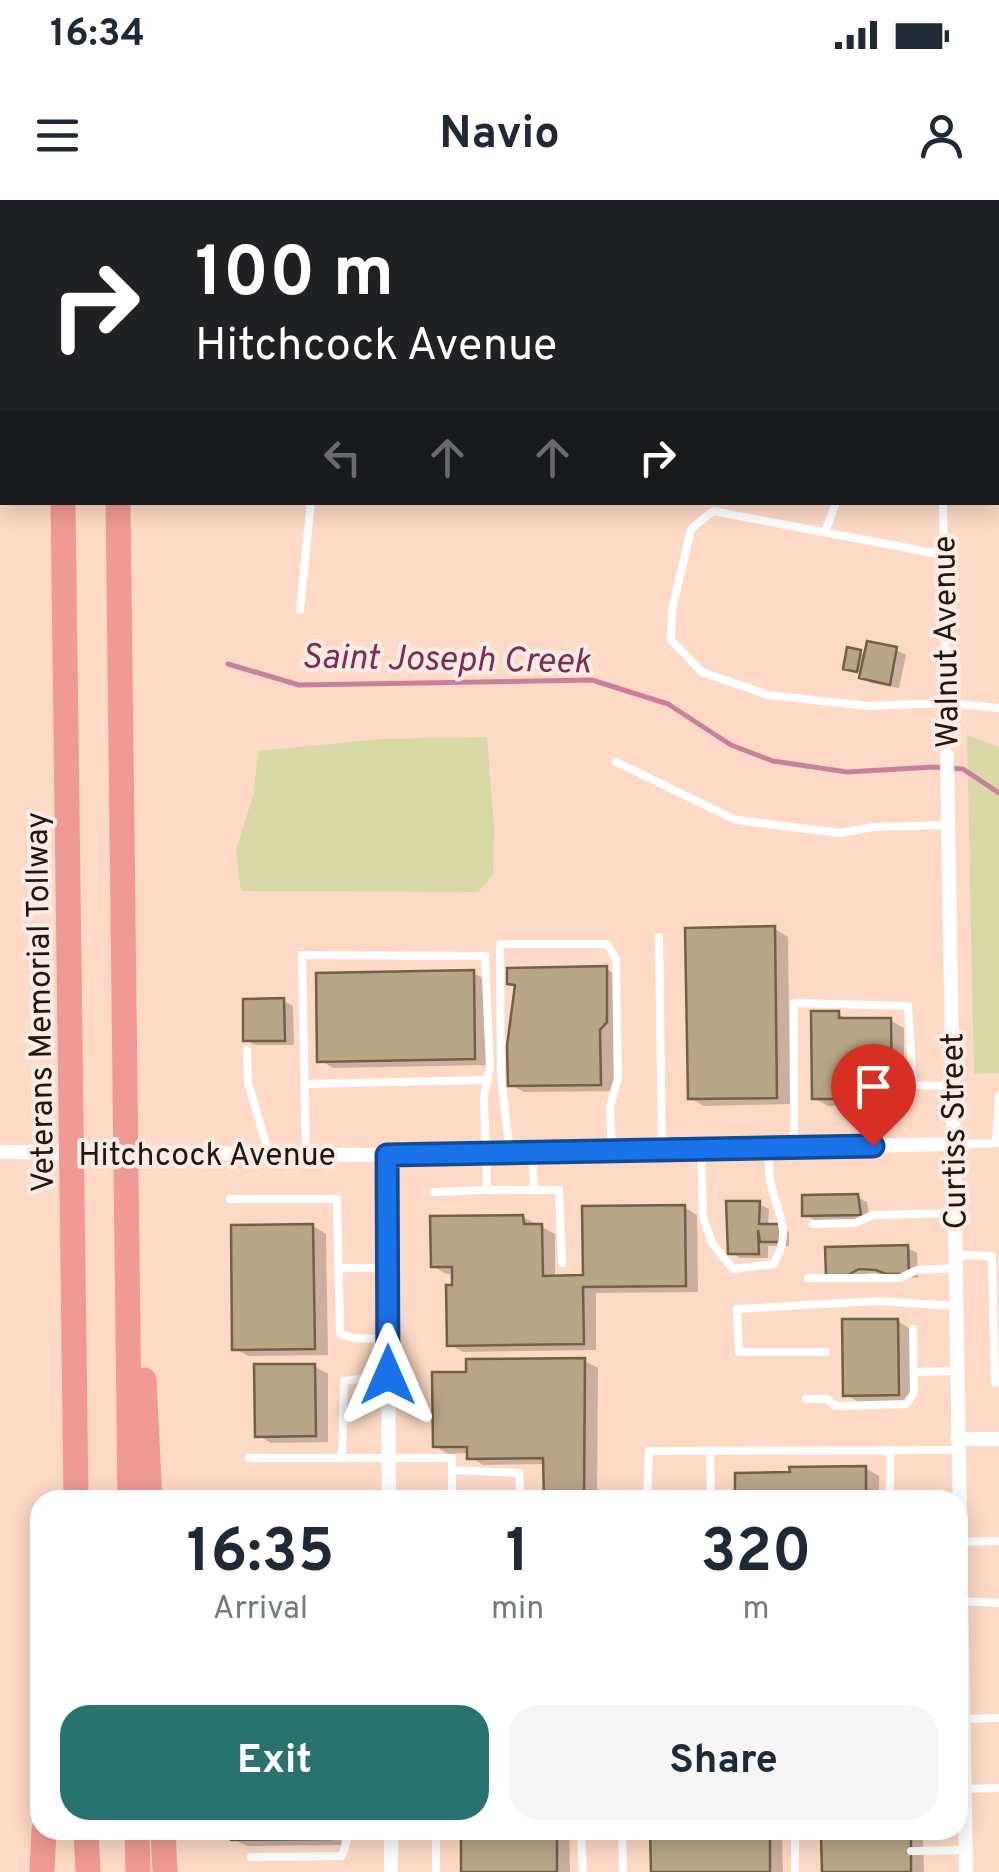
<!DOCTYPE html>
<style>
:root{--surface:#fff;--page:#f6f6f7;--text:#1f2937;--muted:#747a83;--accent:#287270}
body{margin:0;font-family:Overpass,sans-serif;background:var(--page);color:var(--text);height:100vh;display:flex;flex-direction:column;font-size:38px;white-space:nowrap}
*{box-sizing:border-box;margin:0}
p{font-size:32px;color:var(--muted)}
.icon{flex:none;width:55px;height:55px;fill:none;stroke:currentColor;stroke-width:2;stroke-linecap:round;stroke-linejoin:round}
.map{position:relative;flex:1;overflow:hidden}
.details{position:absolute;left:30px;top:1290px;width:938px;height:350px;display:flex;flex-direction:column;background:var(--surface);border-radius:30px;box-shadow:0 5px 25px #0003}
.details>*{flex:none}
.guide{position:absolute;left:0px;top:0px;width:1000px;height:305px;box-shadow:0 5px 25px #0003;background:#202124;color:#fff;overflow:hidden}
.pin{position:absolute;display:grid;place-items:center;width:85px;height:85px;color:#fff;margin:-102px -42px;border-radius:50% 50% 50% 0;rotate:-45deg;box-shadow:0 0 10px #0007}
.pin .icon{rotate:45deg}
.me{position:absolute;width:110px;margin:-55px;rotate:0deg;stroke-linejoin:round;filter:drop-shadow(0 0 8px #0008)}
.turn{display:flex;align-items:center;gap:35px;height:210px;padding:0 30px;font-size:45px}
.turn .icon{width:130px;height:130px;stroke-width:2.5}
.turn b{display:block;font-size:70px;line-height:85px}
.lanes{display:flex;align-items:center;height:95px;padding:0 30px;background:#0003;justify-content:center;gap:50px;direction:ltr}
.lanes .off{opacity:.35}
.eta{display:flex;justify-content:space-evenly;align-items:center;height:170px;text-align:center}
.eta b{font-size:60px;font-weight:700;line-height:70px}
.cta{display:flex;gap:20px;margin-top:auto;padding:20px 30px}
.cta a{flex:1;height:115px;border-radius:30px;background:var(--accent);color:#fff;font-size:40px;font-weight:700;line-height:115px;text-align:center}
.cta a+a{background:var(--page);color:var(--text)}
.status{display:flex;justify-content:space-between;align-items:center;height:70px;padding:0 50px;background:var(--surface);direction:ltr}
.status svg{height:28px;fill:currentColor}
header{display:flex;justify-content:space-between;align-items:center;height:130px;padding:0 30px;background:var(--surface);font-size:45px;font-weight:700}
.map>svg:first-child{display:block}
.green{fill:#d9d9a8}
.shadow{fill:#0003}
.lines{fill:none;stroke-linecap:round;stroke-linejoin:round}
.stream{stroke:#ca7f9d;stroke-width:5}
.building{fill:#b8a586;stroke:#716043;stroke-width:2.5}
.lane{stroke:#fff;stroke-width:8}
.street{stroke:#fff;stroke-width:14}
.highway{stroke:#f19a95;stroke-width:25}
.rail{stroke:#503e34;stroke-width:5;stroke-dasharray:5 10;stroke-linecap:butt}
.route-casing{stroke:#114b97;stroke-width:25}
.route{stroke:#1a73e8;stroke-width:18}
.labels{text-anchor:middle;stroke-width:8;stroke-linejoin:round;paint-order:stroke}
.street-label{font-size:32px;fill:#23160f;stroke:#fbede5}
.water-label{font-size:35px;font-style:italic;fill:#832a54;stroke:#fbede5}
</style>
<div class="status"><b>16:34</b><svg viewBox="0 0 49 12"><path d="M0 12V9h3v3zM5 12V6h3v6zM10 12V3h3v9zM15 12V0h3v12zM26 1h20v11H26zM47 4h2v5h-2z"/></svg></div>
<header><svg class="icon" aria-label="menu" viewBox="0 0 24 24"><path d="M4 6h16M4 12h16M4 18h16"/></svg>Navio<svg class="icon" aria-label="person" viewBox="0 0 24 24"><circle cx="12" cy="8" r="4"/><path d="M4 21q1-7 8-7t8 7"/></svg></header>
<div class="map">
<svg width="999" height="1672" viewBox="0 0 999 1672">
<rect width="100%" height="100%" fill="#fedac6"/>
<path class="green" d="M967 535 999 547V873L974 874Z
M487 537 494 627 493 675 478 692 241 691 236 650 254 592 258 551 380 539Z"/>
<path class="shadow" d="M896 450 906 455 899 488 871 483 862 477 863 473 846 468 860 452 866 456Z
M775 729 788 737 790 904 704 906 690 898Z
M606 769 620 777V830L613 838 614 891 524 892 511 885 518 787 510 783Z
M473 773 487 780 488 865 333 868 320 860Z
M284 801 293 806 294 845H255L246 840Z
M838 814 850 821 890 820 904 828V905L828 906 814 898Z
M857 997 867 1002 870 1019 814 1020 804 1014Z
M759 1004 769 1009 768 1026H780L789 1032V1046H768V1058H740L730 1052Z
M684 1007 697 1015 698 1092 596 1093V1150L463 1152 449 1144 455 1074H446L433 1066 523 1017 555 1034V1078H585Z
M313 1026 326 1034 328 1155 248 1156 235 1148Z
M908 1048 917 1053 918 1078 870 1073 859 1079 828 1074Z
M897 1121 911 1129 912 1202H859L846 1195Z
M585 1161 598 1168 597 1300H546V1264L483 1265 470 1257V1253L448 1254 435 1246 469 1174Z
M314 1166 328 1174V1242L271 1243 258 1235Z
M865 1268 879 1276V1300H737Z
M233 1630H341V1645L247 1646 233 1639Z
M463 1630H569L570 1672H464Z
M654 1630H782L783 1672H655Z
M819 1630H916L923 1637 924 1672H824V1637Z"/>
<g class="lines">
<path class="stream" d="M228 464 299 485 592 480 668 504 731 545 773 561 847 572 933 567 963 569 999 593"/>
</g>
<path class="building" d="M867 441 897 447 890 485 859 478Z
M847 447 861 450 857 472 843 469Z
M775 726 777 898 688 899 685 728Z
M607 766V822L600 830 601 885 508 886 507 846 515 785 507 784V768Z
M474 770 475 859 317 862 316 773Z
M284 798 285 841H243V799Z
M811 811H839V818H891L892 899H812Z
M858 994 861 1015 802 1016V995Z
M726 1001H760L759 1024H780V1042H760L758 1030 759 1054H728Z
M685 1005 686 1086 583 1087 584 1144 447 1146 446 1085H452V1067H431L430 1016 523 1015 524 1024H542L543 1076 583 1075 582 1006Z
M313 1024 315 1149 232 1150 231 1025Z
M908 1045 909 1074H886L876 1070 859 1069 848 1075H826L825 1047Z
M842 1119H898L899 1195 843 1196Z
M585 1158 584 1300H544L543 1258 467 1259V1247H433L432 1172H466V1159Z
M254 1164H315L316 1236 255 1237Z
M866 1266V1300H735V1273L790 1272 789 1267Z
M231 1630H328L329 1639 231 1640Z
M461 1630H557V1672H461Z
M650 1630H770V1672H651Z
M816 1630H911V1672H822L821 1636H816Z"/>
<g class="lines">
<path class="lane" d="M998 200H999
M943 302 947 555
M825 332 836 302
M944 355 713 311 691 329 672 410 671 440 702 472 768 495 868 506 946 503 999 508
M300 410 311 302
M616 562 736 620 840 633 873 627 948 625
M659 737 662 949
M247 850 248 882 269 954
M305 884 488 880
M996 943 999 896
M954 944 999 943
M794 947V803L908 806 913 885 952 886
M701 948 703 1017 712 1043 733 1069 774 1064C793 1028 777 1015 770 980 769 970 769 959 768 948
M532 951 534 990
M510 952 501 877 500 744H607L616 759 618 878 610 907 612 950
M306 954 302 755 485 756 490 868 484 896 487 990 434 992
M487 990H559L562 1063
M230 999H337L340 1133 353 1138 388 1139
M813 1024 855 1023 873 1015 954 1013
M955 1055 992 1056 995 1183
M338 1068H388
M808 1078H900L917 1070 955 1068
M826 1152H739L737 1109 878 1101 956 1106
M914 1172 957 1171
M806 1199H827L836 1206 906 1204 914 1193 913 1129
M710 1252 711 1300
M249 1258H452V1300
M342 1258 344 1181 389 1175
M452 1270 519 1273 521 1300
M647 1300 649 1251 957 1250
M890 1300V1253
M958 1342 999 1341
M959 1401 999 1403
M961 1519 999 1518
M964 1589 999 1588
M436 1630V1672
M581 1630 583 1672
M622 1630 623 1672
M911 1651 965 1650
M251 1657 342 1656 350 1631 391 1632
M795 1672V1630"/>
<path class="street" d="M933 0V2
M998 93 999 94
M947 555 966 1672
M0 952 387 955 953 944
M387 955 389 1300
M957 1239H999
M391 1630V1672"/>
<path class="highway" d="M61 0V2
M119 2V0
M139 2V0
M63 302 76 1300
M118 302 130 1300
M144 1180 150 1300
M86 1630 88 1672
M137 1630 138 1672
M163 1630 165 1672
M42 1672 44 1630"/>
<path class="rail" d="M51 0 65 2
M105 0 119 2
M165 0 179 2
M998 148H999
M998 168H999"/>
</g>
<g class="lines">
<defs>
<path id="route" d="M388 1175 387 955 873 946"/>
</defs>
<use href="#route" class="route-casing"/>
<use href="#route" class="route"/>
</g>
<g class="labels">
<g class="street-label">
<text transform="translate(945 442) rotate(-91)" y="11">Walnut Avenue</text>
<text transform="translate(39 802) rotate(-91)" y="11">Veterans Memorial Tollway</text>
<text transform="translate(953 931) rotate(-91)" y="11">Curtiss Street</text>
<text x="207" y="965">Hitchcock Avenue</text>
</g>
<g class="water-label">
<text transform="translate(446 458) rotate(1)" y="12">Saint Joseph Creek</text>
</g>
</g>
</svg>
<div class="pin" style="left:873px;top:946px;background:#d93025"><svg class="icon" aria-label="arrive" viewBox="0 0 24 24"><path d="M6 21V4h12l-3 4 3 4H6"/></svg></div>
<svg class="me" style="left:388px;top:1175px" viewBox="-20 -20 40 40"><path d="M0-17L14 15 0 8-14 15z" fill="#1a73e8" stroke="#fff" stroke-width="4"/></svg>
<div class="guide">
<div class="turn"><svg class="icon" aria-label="right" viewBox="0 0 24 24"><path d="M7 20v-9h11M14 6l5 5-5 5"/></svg><div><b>100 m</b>Hitchcock Avenue</div></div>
<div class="lanes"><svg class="icon off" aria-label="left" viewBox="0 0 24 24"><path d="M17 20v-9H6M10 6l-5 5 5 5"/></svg><svg class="icon off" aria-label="ahead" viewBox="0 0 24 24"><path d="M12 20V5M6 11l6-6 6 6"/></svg><svg class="icon off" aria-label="ahead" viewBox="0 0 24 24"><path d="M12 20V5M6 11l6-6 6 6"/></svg><svg class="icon" aria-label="right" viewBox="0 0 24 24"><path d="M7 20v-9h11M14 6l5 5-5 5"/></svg></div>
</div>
<section class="details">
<div class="eta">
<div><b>16:35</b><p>Arrival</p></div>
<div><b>1</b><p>min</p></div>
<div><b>320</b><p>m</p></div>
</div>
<div class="cta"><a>Exit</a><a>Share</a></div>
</section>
</div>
